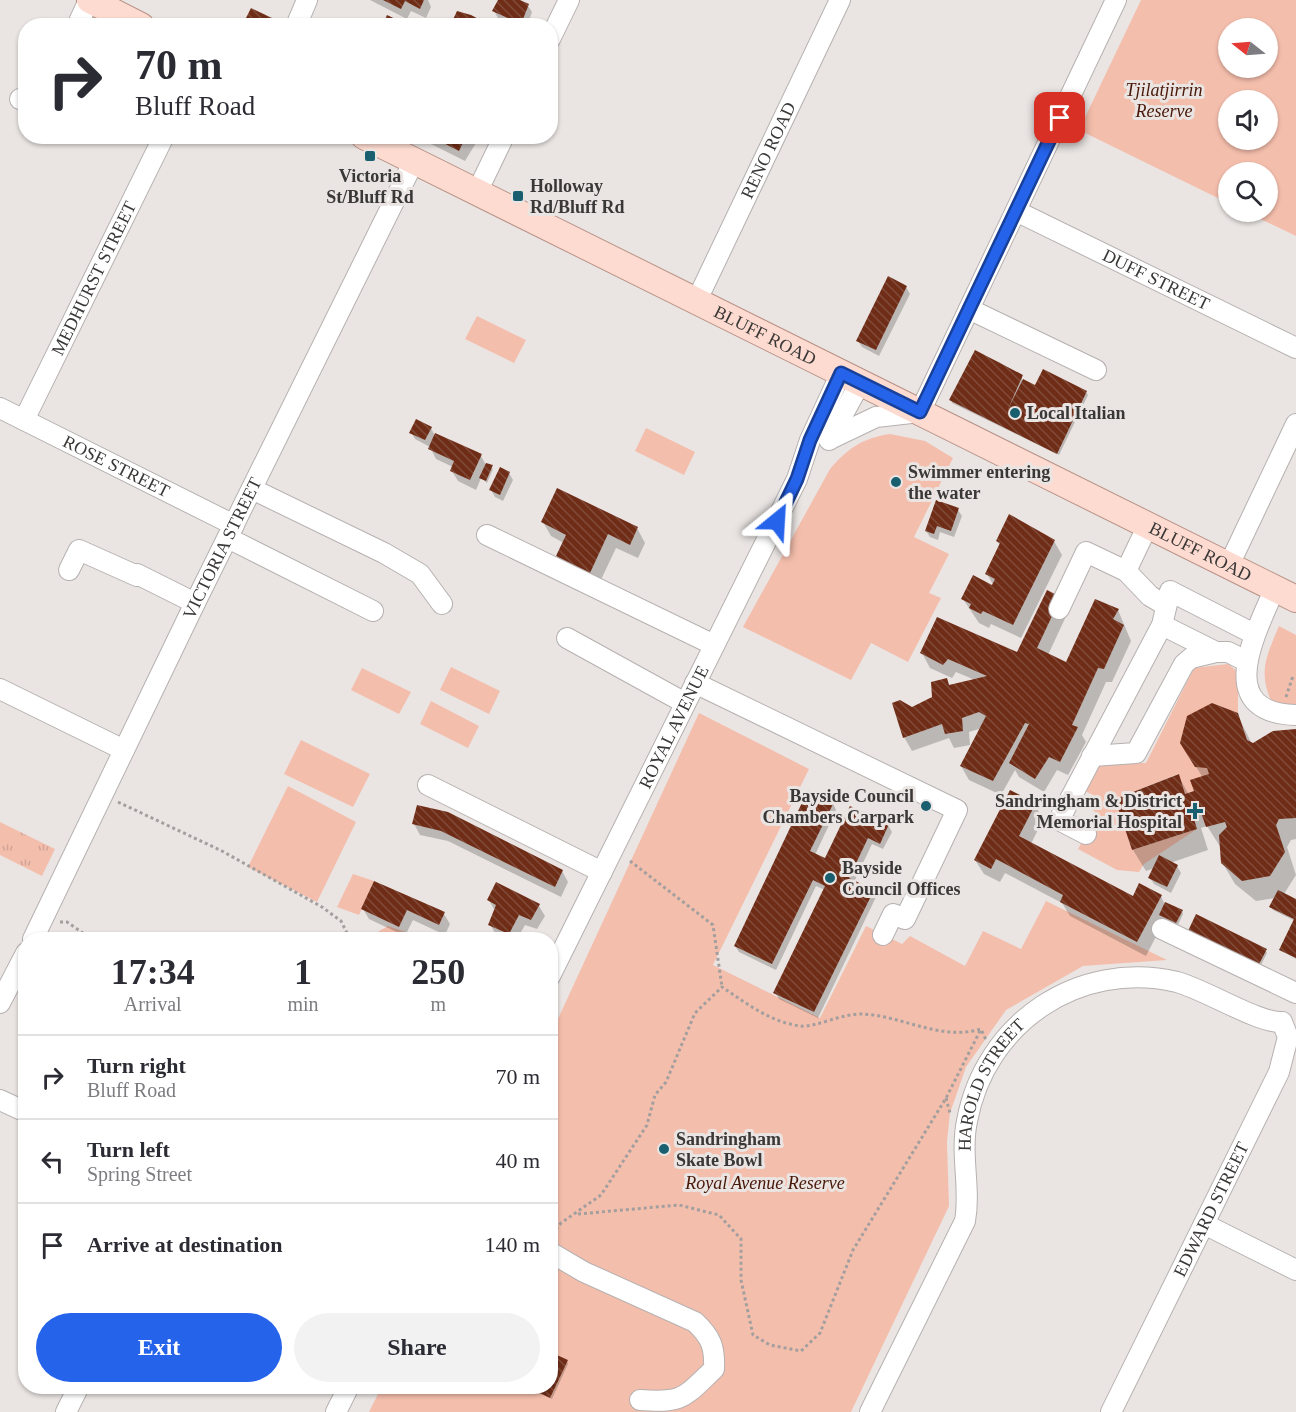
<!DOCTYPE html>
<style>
:root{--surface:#fff;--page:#f2f2f3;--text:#2b2b33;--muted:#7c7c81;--line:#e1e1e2;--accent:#2563eb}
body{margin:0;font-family:Georgia,serif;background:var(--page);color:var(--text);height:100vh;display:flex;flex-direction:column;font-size:22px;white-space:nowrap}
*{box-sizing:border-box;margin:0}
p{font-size:20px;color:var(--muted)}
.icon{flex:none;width:33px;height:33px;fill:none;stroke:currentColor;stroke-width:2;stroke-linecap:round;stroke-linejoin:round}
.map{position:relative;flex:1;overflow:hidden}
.drawer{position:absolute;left:18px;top:932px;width:540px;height:462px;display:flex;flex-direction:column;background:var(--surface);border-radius:24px;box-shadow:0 2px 4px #0004}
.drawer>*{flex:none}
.banner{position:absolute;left:18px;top:18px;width:540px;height:126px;border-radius:24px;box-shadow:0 2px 4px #0004;background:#fff;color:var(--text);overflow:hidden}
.needle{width:39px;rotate:287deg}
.controls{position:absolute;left:1218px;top:18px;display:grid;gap:12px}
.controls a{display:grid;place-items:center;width:60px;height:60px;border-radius:50%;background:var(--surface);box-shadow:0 2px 4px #0004;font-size:30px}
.pin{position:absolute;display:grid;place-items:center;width:51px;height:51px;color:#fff;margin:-26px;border-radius:12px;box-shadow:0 3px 9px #0006}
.me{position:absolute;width:66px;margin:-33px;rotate:27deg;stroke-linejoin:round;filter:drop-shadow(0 0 4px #0008)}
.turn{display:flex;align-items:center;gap:21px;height:126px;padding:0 18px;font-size:27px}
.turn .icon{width:78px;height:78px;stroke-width:2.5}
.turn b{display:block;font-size:42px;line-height:51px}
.eta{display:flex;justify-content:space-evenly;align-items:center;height:102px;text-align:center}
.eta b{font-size:36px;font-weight:600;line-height:42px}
.action{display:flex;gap:12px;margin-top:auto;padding:12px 18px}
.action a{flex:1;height:69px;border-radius:36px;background:var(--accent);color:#fff;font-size:24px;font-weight:600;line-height:69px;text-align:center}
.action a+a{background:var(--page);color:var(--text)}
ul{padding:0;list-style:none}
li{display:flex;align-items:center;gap:18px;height:84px;padding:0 18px;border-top:2px solid var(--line)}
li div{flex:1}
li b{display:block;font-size:22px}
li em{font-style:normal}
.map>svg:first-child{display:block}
.grass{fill:url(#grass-tufts)}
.green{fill:#f4beac;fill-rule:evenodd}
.shadow{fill:#0003}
.building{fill:url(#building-back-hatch)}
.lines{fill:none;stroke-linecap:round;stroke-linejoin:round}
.minor-casing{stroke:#b6b1b0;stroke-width:22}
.major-casing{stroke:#b89286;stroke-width:28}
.path{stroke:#a39f9e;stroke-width:3;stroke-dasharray:3 3;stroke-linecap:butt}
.minor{stroke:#fff;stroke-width:20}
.major{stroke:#fddbd0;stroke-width:26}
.route-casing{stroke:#184099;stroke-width:15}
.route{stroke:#2563eb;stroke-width:10}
.poi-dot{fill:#195f70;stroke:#eae5e3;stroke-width:2}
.labels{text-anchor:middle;stroke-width:6;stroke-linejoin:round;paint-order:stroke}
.park-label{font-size:18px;font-style:italic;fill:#481808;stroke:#eae5e3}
.street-label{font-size:18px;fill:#3a3837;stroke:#eae5e3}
.poi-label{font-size:18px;font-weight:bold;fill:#3a3837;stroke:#eae5e3;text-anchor:start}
</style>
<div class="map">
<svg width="1296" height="1412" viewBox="0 0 1296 1412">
<defs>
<pattern id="grass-tufts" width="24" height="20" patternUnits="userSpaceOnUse" patternTransform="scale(1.5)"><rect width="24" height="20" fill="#f4beac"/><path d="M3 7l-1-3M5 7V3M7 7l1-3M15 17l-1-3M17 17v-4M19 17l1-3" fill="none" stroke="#d2a495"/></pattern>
<pattern id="building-back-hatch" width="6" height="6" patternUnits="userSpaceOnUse" patternTransform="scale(1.5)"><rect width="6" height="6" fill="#6f2d17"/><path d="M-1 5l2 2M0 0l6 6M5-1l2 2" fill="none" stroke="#804b39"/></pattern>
</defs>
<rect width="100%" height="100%" fill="#eae5e3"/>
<path class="grass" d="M0 822 55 849 42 876 0 855Z"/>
<path class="green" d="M1141 0H1296V236L1246 212H1268V172H1228V203L1079 130ZM1228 28H1268V68H1228ZM1228 100H1268V140H1228Z
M477 316 526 340 514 363 465 339Z
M646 428 695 452 684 475 635 451Z
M890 434 925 441 953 458 914 537 949 554 929 593 941 598 908 662 871 643 851 680 743 627 830 469C848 448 863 438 890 434Z
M1279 626 1296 635V711L1272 703C1258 672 1266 657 1279 626Z
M1228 664 1238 672V713L1212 703 1207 768 1209 774 1194 791 1185 794 1178 774 1115 799 1132 850 1197 829 1144 864 1139 872 1117 870 1078 849 1097 813 1091 809 1097 797 1083 790 1097 763H1146L1194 668Z
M451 667 500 691 489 714 440 690Z
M362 668 411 692 399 714 351 690Z
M431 701 479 726 468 748 420 724Z
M699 713 809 769 713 965 820 1018 866 926 902 944 910 936 965 966 983 931 1021 949 1046 901 1167 960 1083 966 1006 1010 966 1067 950 1113 947 1142 949 1206 851 1412H369L382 1386H550L551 1034Z
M301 740 370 774 353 807 284 774Z
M288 786 356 822 317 902 248 867Z
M353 874 374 881 359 915 337 907Z
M388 926 409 933 406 939H377L379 931Z"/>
<path class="shadow" d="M370 0H428L431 7 426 18 411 11 407 19Z
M500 0H517L528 6 532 12 527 26H514L498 18 494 11Z
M426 136H478L479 138 465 161 429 143Z
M906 287 910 294 879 356 862 347 858 341Z
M976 352 999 362 1022 376V381L1036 387 1086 392 1088 395 1059 455 952 403 951 400Z
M431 428 434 434 481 456 486 465 493 469 487 483 481 478 476 490 458 481 452 471 453 467 436 459 430 447 415 439 411 432Z
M509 473 513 480 503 501 495 497 491 490Z
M958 510 962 516 954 537 940 532 938 540 930 537 926 531Z
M543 522 637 528 645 543 638 558 616 548 598 586 565 570 557 556 564 543 551 536Z
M997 541H1054L1062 555 1021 638 991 624 989 628 979 623 963 599 995 588 987 574 1000 546Z
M1048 592 1068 612 1048 655 1066 664 1118 610 1131 641 1112 682H1106L1082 735 1086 742 1068 775 1057 770 1044 792 1019 777 1015 770 1001 795 969 780 961 766 982 728 969 732 970 745 954 748 949 738 912 751 904 737 912 709 934 698 946 679 950 686 975 680 956 672 952 678 930 668 922 653 1017 654Z
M1237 714 1253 746 1296 731V839L1291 840 1287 847 1296 875 1284 894 1296 900V959L1281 950 1295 921 1273 910 1271 907 1275 898 1256 901 1235 884 1222 862 1221 848 1207 826 1201 828 1208 850 1170 863 1177 866 1181 873 1171 893 1154 884 1150 878 1155 868 1146 871 1133 850 1117 800 1178 775 1189 795 1196 792 1203 778 1195 765Z
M1011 792 1035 805 1043 819 1031 844 1133 898 1161 896 1164 903 1182 911 1183 914 1178 925 1165 919 1146 956 1070 916 1062 903 1005 873 1000 882 984 874 975 860Z
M833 803 836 810 815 855 826 860 888 825 892 832 883 849 872 844 854 882 872 891 876 897 818 1018 779 999 775 992 825 890 816 886 776 970 739 952 735 946Z
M418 807 562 871 568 882 561 897 448 841 420 835 414 824Z
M375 883 444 914 450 924 445 935 413 920 405 936 369 919 363 909Z
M489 900 539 906 545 916 537 929 525 925 517 939H505L496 935 490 924 495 911Z
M1191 933 1265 950 1267 953 1260 967Z
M567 1361 568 1364 552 1399 523 1386H550Z"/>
<path class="building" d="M383 0H424L420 9 405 1 401 9Z
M498 0H520L529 4 521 24 492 11Z
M251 8 272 18 269 26H242Z
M457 11 471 15 492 26H450Z
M387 15 410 26H382Z
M338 18 347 20 358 26H334Z
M430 136H466L459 151Z
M888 276 907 286 876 350 856 341Z
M975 350 1023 375 1008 409 1023 379 1035 385 1043 369 1087 391 1057 454 949 400Z
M416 419 432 427 425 440 409 433Z
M435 433 482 454 470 480 450 471 454 461 428 449Z
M486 463 493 465 486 481 479 478Z
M500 467 510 472 500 495 489 490Z
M557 488 638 527 630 545 608 534 590 573 556 556 566 535 541 522Z
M936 500 959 508 951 531 937 526 934 534 925 531Z
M1009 514 1055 540 1013 625 983 611 981 614 969 608 971 604 961 599 973 575 992 585 995 579 985 574 1000 543 996 541Z
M1047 590 1061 597 1037 648 1066 662 1095 599 1119 609 1113 619 1124 625 1104 669 1098 668 1072 725 1078 727 1060 762 1049 757 1035 779 1009 763 1029 724 1025 723 993 781 960 766 986 716 979 712 962 718 963 731 945 734 942 724 903 738 892 703 900 700 912 707 932 697 931 682 947 678 949 685 987 676 948 659 943 665 920 653 937 617 1017 652Z
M1212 703 1238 713 1247 740 1253 743 1273 731 1296 729V818L1279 819 1276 825 1285 852 1270 876 1242 881 1221 863 1219 835 1227 827 1225 822 1206 827 1198 804 1190 806 1197 829 1132 850 1115 799 1179 774 1185 794 1194 791 1190 780 1209 774 1207 768 1195 767 1180 743 1187 716Z
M808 790 834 802 810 851 825 858 850 806 889 824 880 844 868 838 849 878 874 890 814 1012 773 993 825 886 813 880 772 964 734 946Z
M1010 790 1036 803 1019 836 1133 896 1139 883 1162 895 1137 942 1060 902 1063 895 996 859 991 869 974 860Z
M417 805 448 812 563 870 555 887 441 831 412 824Z
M1159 855 1178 865 1167 887 1148 878Z
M374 881 445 912 439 925 407 910 399 927 361 909Z
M496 882 540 904 531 920 519 915 509 934 488 925 496 905 487 900Z
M1278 890 1296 899V958L1279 950 1294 919 1269 907Z
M1165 902 1183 910 1176 923 1159 915Z
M1196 914 1267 949 1258 966 1188 931Z
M550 1352 568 1360 550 1398 526 1386H550Z"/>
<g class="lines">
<defs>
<g id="minor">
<path d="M77 26 89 0"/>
<path d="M296 26 307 0"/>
<path d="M550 39 569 0"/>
<path d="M20 99 26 101"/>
<path d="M477 192 504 136"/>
<path id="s1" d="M1016 211 1296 348"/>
<path id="s2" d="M696 302 840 0"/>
<path d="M969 309 1096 370"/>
<path id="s3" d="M0 408 234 525"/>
<path id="s4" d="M24 420 164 136"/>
<path d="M830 439 876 417 920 412 1116 0"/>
<path d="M829 440 860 383"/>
<path d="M252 489 384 553 420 574 442 604"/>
<path d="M487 535 714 645"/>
<path d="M228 538 373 611"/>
<path d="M1229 565 1296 424"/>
<path d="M69 570 79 550 137 576V574L195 603"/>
<path d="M1126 571 1148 525"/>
<path d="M1275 588C1256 632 1212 713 1296 715"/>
<path d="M1059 609 1086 552 1126 571 1150 596 1165 605"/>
<path d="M1162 625 1216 652H1228L1246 661"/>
<path d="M567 638 685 703"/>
<path d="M695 683 957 810 905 919 893 914 883 935"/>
<path d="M0 689 124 750"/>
<path d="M1092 756 1136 753 1184 664 1191 658 1216 652"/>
<path d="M428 785 602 872"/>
<path d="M1086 834 1059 820 1162 625 1170 591 1254 634"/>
<path d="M1162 929 1296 993"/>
<path id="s5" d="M33 939 195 603 414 161"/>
<path id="s6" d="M550 976 797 479 810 440 841 373"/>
<path d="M0 1003 26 953"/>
<path d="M0 1100 26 1112"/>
<path d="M1204 1224 1296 1270"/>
<path d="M550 1252 584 1272 695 1322C711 1337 715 1347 714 1369 683 1398 684 1403 640 1400"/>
<path d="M66 1412 79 1386"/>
<path d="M336 1412 349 1386"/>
<path id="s7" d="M870 1412 965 1221C971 1188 960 1155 967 1121 985 1023 1079 959 1177 982 1206 990 1260 1024 1282 1022"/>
<path id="s8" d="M1111 1412 1279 1072 1288 1037 1282 1022"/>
</g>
<g id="major">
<path d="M90 0 141 26"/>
<path id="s9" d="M364 136 1296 599"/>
</g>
</defs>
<use href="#minor" class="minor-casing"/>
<use href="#major" class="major-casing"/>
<path class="path" d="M1286 697 1293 676
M118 802 222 851 322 907 341 921 350 939
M630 861 713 925 722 987
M60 922H67L90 938 113 936 129 939
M946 1098 950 1113
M578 1214 679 1205 719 1215 741 1239V1280L753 1335 770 1345 801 1351 820 1333 853 1250 946 1098 981 1029
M552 1234 561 1223 601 1195 647 1125 655 1095 666 1082 695 1013 722 987C746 1003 770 1022 800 1026 815 1028 842 1013 863 1014 903 1016 940 1041 981 1029L986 1040"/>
<use href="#minor" class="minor"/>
<use href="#major" class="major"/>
</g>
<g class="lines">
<defs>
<path id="route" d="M777 521 797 479 810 440 841 373 920 412 1060 118"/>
</defs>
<use href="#route" class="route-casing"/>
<use href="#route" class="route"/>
</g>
<g class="poi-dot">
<rect x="364" y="150" width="12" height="12" rx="3"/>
<rect x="512" y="190" width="12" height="12" rx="3"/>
<circle cx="1015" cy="413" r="6"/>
<circle cx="896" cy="482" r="6"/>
<circle cx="926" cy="806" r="6"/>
<path d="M1192 802h6v6h6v6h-6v6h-6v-6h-6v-6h6z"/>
<circle cx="830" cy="878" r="6"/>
<circle cx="664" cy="1149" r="6"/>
</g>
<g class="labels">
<g class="park-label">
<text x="1164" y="96">Tjilatjirrin<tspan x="1164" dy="21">Reserve</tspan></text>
<text x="765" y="1189">Royal Avenue Reserve</text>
</g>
<g class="street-label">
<text dy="6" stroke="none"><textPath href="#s2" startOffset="168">RENO ROAD</textPath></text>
<text dy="6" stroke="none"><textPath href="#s4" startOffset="158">MEDHURST STREET</textPath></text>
<text dy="6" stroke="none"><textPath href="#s1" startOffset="156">DUFF STREET</textPath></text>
<text dy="6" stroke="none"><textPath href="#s9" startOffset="448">BLUFF ROAD</textPath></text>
<text dy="6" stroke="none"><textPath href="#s3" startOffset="130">ROSE STREET</textPath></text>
<text dy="6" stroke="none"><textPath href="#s5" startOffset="434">VICTORIA STREET</textPath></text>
<text dy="6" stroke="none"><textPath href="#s9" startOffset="934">BLUFF ROAD</textPath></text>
<text dy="6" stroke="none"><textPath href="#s6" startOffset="278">ROYAL AVENUE</textPath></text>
<text dy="6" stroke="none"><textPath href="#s7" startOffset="356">HAROLD STREET</textPath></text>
<text dy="6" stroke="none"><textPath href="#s8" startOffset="226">EDWARD STREET</textPath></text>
</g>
<g class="poi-label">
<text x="370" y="182" text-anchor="middle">Victoria<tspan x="370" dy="21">St/Bluff Rd</tspan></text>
<text x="530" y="192">Holloway<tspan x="530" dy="21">Rd/Bluff Rd</tspan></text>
<text x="1027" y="419">Local Italian</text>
<text x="908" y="478">Swimmer entering<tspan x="908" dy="21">the water</tspan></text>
<text x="914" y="802" text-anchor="end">Bayside Council<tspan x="914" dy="21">Chambers Carpark</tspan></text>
<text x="1182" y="807" text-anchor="end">Sandringham &amp; District<tspan x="1182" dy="21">Memorial Hospital</tspan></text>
<text x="842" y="874">Bayside<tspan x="842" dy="21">Council Offices</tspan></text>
<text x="676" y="1145">Sandringham<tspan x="676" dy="21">Skate Bowl</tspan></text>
</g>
</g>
</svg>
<div class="controls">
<a><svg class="needle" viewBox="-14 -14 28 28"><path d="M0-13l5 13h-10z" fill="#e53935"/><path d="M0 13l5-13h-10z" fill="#7c7c81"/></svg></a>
<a><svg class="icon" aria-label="sound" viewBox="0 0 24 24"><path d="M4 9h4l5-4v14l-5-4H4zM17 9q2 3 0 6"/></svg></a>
<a><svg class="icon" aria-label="search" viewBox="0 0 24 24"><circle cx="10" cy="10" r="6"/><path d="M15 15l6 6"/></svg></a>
</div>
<div class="pin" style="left:1060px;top:118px;background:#d93025"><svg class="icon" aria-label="arrive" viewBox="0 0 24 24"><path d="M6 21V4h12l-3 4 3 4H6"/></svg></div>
<svg class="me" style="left:777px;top:521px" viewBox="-20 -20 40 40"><path d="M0-17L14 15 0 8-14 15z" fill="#2563eb" stroke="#fff" stroke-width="4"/></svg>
<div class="banner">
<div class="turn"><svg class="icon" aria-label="right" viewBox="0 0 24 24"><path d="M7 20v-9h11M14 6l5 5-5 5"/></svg><div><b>70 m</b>Bluff Road</div></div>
</div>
<section class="drawer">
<div class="eta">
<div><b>17:34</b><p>Arrival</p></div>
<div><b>1</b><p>min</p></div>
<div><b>250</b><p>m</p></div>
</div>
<ul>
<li><svg class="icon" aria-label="right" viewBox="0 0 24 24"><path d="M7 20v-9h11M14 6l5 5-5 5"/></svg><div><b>Turn right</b><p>Bluff Road</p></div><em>70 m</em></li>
<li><svg class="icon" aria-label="left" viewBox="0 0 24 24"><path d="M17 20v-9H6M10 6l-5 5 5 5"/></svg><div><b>Turn left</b><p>Spring Street</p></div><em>40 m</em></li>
<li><svg class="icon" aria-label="arrive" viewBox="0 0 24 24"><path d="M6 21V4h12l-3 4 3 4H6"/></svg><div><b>Arrive at destination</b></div><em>140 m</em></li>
</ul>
<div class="action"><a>Exit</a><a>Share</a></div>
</section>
</div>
